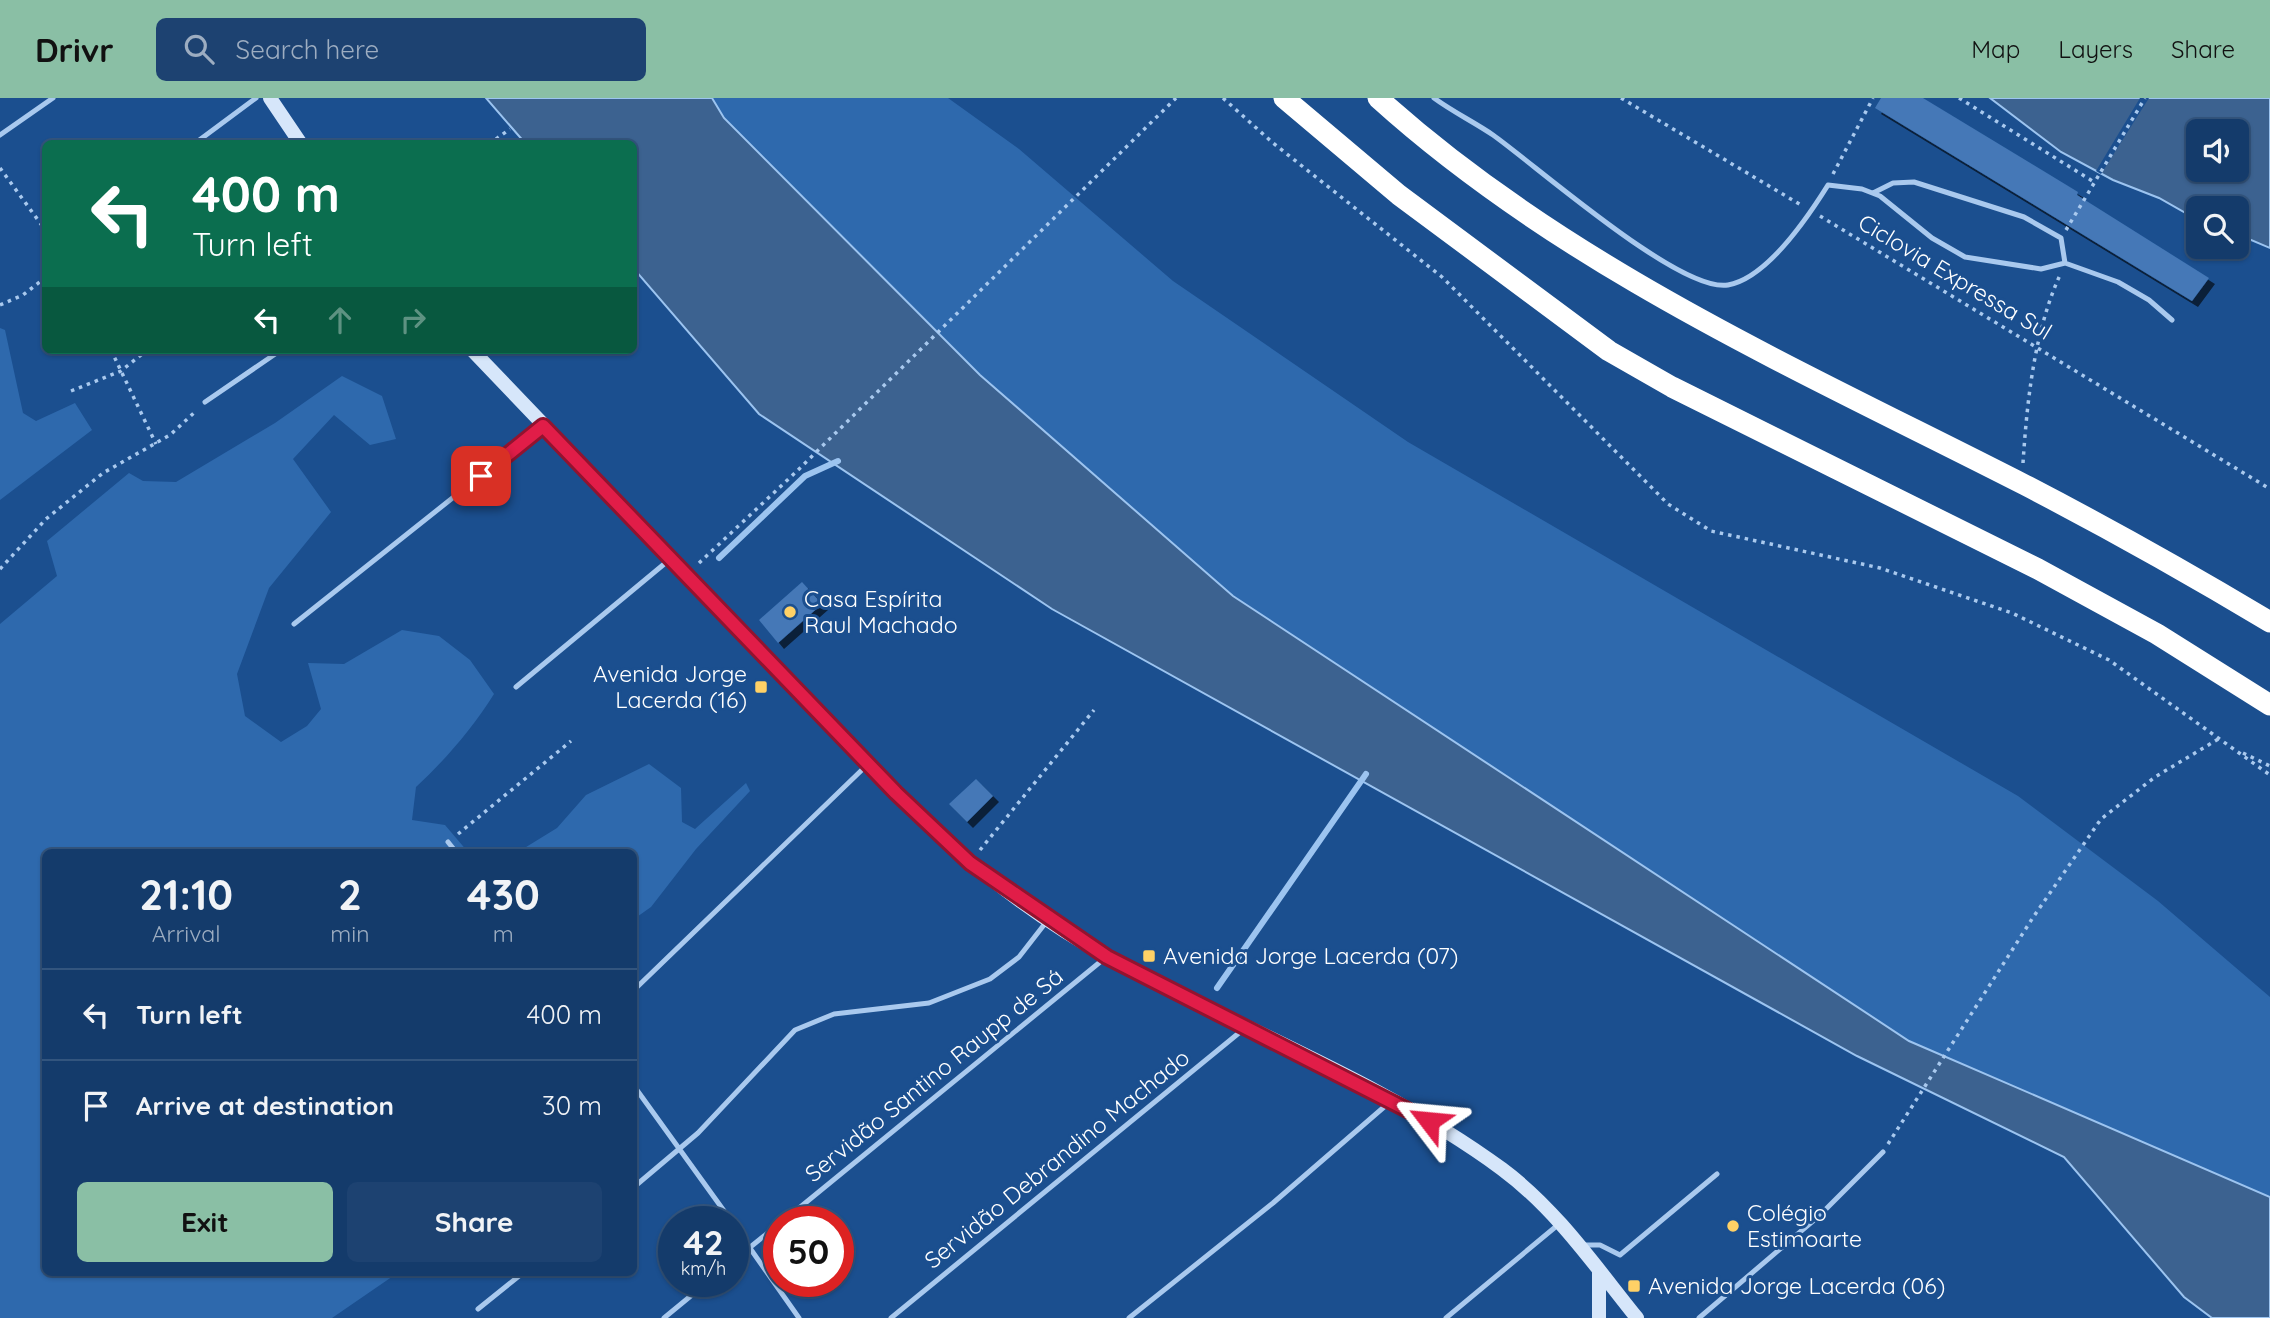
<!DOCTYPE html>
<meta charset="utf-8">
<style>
:root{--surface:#143b6b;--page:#1d4271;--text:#f1f3f6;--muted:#9dadc1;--line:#33557e;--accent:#8abfa5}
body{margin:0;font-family:Quicksand,sans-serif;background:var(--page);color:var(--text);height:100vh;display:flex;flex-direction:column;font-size:26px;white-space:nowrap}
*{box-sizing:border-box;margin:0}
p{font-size:23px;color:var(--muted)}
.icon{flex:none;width:38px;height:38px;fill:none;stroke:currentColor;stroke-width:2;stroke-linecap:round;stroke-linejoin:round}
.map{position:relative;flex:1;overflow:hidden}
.sheet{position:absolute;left:42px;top:751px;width:595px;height:427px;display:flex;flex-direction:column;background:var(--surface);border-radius:10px;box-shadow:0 2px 5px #0004,0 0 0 2px var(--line)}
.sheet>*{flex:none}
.hud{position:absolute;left:42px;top:42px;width:595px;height:214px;border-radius:10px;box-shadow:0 2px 5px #0004,0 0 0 2px var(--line);background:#0b6e4f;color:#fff;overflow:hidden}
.buttons{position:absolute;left:2186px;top:21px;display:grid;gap:14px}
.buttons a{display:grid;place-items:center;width:63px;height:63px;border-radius:10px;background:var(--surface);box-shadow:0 2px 5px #0004,0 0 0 2px var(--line);font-size:35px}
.speed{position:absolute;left:658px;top:1108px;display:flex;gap:14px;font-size:35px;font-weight:700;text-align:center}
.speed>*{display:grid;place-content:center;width:91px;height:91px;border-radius:50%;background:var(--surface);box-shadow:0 2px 5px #0004,0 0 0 2px var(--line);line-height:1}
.speed small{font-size:18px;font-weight:400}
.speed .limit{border:10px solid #d22;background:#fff;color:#111}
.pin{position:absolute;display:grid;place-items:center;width:60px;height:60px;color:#fff;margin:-30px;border-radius:14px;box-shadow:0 4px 10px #0006}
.me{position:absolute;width:77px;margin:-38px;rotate:299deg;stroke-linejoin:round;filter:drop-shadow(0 0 5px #0008)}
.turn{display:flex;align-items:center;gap:24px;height:147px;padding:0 35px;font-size:32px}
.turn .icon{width:91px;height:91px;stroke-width:2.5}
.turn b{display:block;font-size:49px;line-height:60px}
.lanes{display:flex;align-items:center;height:66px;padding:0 35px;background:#0003;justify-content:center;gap:35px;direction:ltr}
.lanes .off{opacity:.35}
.eta{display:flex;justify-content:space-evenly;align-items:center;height:119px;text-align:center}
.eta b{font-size:42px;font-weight:700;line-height:49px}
.primary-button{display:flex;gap:14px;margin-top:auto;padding:14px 35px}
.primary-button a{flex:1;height:80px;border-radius:10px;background:var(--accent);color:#111;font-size:28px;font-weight:700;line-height:80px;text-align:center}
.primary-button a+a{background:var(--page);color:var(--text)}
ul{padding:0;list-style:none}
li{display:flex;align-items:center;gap:21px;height:91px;padding:0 35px;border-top:2px solid var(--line)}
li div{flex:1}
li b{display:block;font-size:26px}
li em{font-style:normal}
header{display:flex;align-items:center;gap:42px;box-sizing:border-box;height:98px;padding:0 35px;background:var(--accent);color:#111}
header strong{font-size:33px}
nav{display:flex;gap:38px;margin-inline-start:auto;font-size:24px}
.search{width:490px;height:63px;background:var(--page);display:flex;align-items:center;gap:18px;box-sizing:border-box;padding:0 24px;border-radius:10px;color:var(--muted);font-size:26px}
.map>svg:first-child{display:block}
.green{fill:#2e69ad}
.water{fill:#3c6290;stroke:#9cc4f0;stroke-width:2;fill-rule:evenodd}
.pier{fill:#1b4f8f}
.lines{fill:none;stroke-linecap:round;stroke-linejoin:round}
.stream{stroke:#9cc4f0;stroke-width:6}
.building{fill:#4478b7;filter:url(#shadow)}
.path{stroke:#a9c9ee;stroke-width:3.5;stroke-dasharray:3.5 5;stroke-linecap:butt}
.lane{stroke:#a9c9ee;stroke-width:5}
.secondary{stroke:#d6e6fa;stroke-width:14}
.highway{stroke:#fff;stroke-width:21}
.route-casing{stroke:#92132f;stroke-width:18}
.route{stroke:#e11d48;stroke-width:12}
.poi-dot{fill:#ffd166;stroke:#1b4f8f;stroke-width:2.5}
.labels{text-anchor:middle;stroke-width:6;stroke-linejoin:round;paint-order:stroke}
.street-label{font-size:23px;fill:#fff;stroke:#1b4f8f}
.poi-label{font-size:23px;fill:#fff;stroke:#1b4f8f;text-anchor:start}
</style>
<header>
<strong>Drivr</strong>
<div class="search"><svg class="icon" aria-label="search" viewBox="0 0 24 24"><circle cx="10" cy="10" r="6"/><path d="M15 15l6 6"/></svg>Search here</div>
<nav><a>Map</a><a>Layers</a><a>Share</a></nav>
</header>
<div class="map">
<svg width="2270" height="1220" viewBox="0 0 2270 1220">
<defs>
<filter id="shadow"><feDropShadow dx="6" dy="6" stdDeviation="0" flood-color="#0009"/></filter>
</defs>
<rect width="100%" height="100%" fill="#1b4f8f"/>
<path class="green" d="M712 0H948L1019 51 1173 183 1408 344 2018 698 2158 803 2270 899V1099L1909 943 1233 498 980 276 724 20Z
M0 230 5 232 23 315 36 323 75 305 92 332 0 402Z
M342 278 382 298 396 341 370 347 334 317 293 361 331 414 269 490 237 576 245 618 281 644 307 628 321 611 308 565 344 566 402 532 439 538 470 562 494 596C472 631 446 661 416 689L412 722 445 727 468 754H46V1174H399L332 1220H0V526L57 478 47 443 129 375 143 383 176 384 275 325Z
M649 666 681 690 682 724 695 731 746 685 750 693 696 751 651 809 634 821V754H518L557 730 586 697Z"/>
<path class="water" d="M486 0H712L724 20 980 277 1233 498 1909 943 2270 1099V1220H2212L2184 1199 2064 1059 1857 958 1052 511 759 316 634 171V46L525 45Z
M1990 0H2270V150L2237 136 2236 110H2198V122L2159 100 2113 82 2061 54ZM2198 33H2236V72H2198Z"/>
<path class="pier" d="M2140 0H2149L2101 76 2096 73Z"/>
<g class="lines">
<path class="stream" d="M719 460 805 378 838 363
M1217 890 1366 676"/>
</g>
<path class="building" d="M1881 0H1923L2078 94 2077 97 2209 180 2192 203 1875 10Z
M802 484 822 506 778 545 759 522Z
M976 681 993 698 967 724 949 706Z"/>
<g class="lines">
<path class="path" d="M1223 0 1273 45 1442 179 1668 406 1711 433 1880 470 2012 515 2109 562 2270 677
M1621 0 1801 107
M1959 0 2094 84
M489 46 510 31
M0 70 46 133
M1833 76 1873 0
M1820 118 2270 391
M2066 132 2145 0
M0 207 23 197 46 179
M111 252 156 346
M71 293 121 273 147 252
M2023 365C2027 304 2034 234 2060 177
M699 465 797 373 1176 0
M0 471 46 421 103 375 170 337 196 313
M2243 655 2270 668
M458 736 571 643
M980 752 1094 612
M1888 1046 2032 821 2101 721 2155 679 2220 640"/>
<path class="lane" d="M1434 0C1453 14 1474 24 1493 37 1538 69 1680 195 1728 187 1767 180 1808 119 1828 87L1862 91 1880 98 1932 140 1965 159 2041 171 2065 165 2118 184 2149 202 2172 222
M0 37 53 0
M194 46 256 0
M1873 95 1893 85 1914 84 2024 119 2061 140 2065 165
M205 304 281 252
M294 526 543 328
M516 589 669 462
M448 744 456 754
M634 892 868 666
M634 988 732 1124
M634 1089 698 1035 795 932 834 916 929 905 990 881 1019 859 1047 823
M782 1124 1105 860
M733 1126 799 1220
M1584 1147H1600L1620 1157 1717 1076
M733 1163 779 1126
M478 1211 524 1174
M664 1220 709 1183
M891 1220 1245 930
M1129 1220 1273 1105 1391 1003
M1446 1220 1559 1126
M1699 1220 1820 1117 1883 1054"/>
<path class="secondary" d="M270 0 301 46
M472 252 896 695C959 759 1031 817 1110 860 1238 930 1384 984 1502 1071 1556 1111 1595 1168 1637 1220
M1599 1173V1220"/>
<path class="highway" d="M1284 0 1399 97 1609 253 1672 289 2038 471 2157 536 2270 607
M1378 0C1566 170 1802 273 2025 387 2108 430 2190 476 2270 524"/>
</g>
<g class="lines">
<defs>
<path id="route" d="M481 378 543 328 896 695 970 765 1107 859 1429 1023"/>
</defs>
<use href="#route" class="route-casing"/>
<use href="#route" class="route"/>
</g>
<g class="poi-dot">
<circle cx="790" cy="514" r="7"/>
<rect x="754" y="582" width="14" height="14" rx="3.5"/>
<rect x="1142" y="851" width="14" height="14" rx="3.5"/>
<circle cx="1733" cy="1128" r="7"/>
<rect x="1627" y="1181" width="14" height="14" rx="3.5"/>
</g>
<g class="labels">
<g class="street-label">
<text transform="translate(1955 179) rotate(31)" y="8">Ciclovia Expressa Sul</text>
<text transform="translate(934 977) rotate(-39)" y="8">Servidão Santino Raupp de Sá</text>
<text transform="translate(1057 1061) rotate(-39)" y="8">Servidão Debrandino Machado</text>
</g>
<g class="poi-label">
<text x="804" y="509">Casa Espírita<tspan x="804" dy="26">Raul Machado</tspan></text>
<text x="747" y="584" text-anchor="end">Avenida Jorge<tspan x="747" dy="26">Lacerda (16)</tspan></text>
<text x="1163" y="866">Avenida Jorge Lacerda (07)</text>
<text x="1747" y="1123">Colégio<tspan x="1747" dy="26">Estimoarte</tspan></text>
<text x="1648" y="1196">Avenida Jorge Lacerda (06)</text>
</g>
</g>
</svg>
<div class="buttons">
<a><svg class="icon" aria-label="sound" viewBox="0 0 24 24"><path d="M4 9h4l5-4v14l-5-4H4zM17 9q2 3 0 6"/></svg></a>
<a><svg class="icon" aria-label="search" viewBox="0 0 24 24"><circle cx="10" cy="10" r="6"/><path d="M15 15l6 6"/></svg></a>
</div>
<div class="speed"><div>42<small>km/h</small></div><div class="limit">50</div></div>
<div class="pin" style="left:481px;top:378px;background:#d93025"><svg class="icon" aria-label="arrive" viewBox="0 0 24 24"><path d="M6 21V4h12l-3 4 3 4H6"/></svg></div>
<svg class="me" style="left:1429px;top:1023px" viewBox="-20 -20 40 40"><path d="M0-17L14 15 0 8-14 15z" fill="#e11d48" stroke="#fff" stroke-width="4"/></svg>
<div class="hud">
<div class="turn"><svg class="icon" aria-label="left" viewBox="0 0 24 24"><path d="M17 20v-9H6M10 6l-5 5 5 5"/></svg><div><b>400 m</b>Turn left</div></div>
<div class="lanes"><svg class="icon" aria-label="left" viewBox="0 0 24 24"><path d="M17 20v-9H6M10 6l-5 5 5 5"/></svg><svg class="icon off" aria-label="ahead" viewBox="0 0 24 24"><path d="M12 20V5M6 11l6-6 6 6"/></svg><svg class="icon off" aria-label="right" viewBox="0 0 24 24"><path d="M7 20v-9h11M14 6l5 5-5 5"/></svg></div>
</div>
<section class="sheet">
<div class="eta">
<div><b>21:10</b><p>Arrival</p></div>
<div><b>2</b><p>min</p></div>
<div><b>430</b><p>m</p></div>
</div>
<ul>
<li><svg class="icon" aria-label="left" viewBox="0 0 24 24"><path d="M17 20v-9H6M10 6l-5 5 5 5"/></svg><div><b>Turn left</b></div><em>400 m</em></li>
<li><svg class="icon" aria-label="arrive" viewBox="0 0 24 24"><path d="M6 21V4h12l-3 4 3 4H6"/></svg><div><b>Arrive at destination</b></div><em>30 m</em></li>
</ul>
<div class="primary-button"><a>Exit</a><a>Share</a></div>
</section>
</div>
